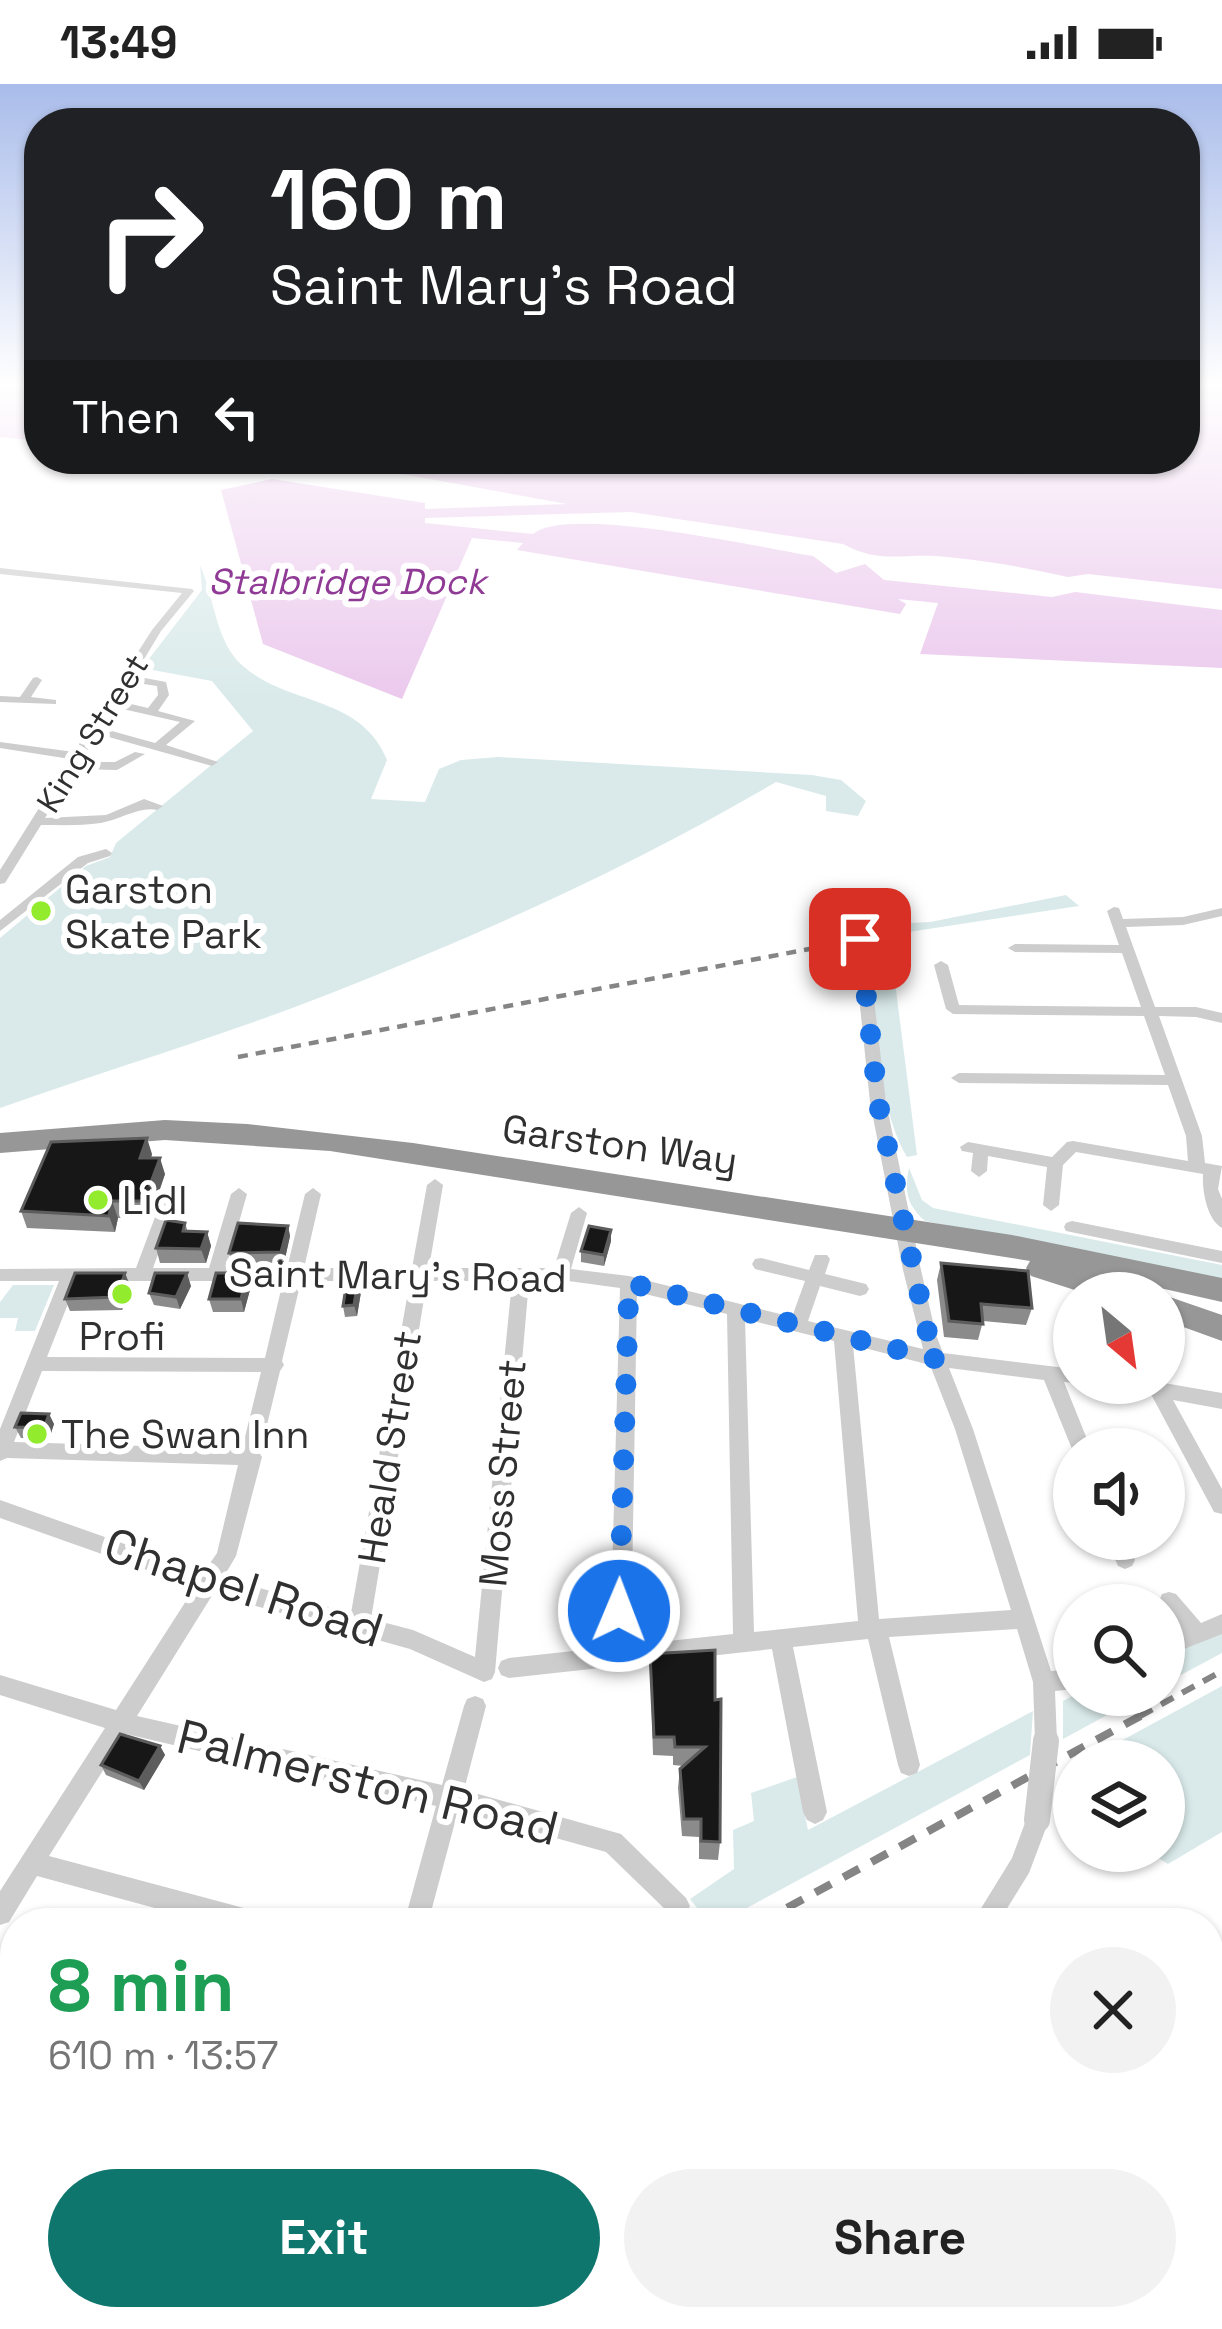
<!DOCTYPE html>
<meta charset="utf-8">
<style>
:root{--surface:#fff;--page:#f2f2f2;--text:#222;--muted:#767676;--accent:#0f766e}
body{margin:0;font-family:"Space Grotesk",sans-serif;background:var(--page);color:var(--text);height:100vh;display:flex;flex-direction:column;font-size:45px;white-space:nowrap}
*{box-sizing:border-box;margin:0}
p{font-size:39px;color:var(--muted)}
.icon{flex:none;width:66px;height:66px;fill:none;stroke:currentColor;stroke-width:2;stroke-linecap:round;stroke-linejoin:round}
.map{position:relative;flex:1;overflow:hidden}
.panel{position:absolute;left:0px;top:1824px;width:1224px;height:423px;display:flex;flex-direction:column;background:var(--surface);border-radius:48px 48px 0 0;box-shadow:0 3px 9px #0004}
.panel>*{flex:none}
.guide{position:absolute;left:24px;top:24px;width:1176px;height:366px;border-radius:48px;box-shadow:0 3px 9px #0004;background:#202124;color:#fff;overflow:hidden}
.needle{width:78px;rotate:151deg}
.controls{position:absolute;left:1053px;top:1188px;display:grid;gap:24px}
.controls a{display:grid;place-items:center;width:132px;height:132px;border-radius:50%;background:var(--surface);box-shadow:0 3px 9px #0004;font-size:60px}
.pin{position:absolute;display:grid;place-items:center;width:102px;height:102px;color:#fff;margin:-51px;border-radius:24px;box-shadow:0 6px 18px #0006}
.me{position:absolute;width:132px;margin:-66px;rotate:1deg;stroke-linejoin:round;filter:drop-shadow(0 0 9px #0008)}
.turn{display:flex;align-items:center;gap:42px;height:252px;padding:0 48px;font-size:54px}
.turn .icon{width:156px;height:156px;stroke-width:2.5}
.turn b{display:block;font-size:84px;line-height:102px}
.then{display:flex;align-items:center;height:114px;padding:0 48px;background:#0003;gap:24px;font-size:45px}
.round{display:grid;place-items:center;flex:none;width:126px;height:126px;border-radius:63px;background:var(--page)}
.overview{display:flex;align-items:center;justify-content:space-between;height:204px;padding:0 48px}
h1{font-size:72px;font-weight:800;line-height:90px;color:#1e9e55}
.primary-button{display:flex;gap:24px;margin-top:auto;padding:24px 48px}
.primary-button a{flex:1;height:138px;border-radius:72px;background:var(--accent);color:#fff;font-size:48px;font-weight:800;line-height:138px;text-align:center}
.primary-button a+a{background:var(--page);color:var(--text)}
.status{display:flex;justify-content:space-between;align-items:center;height:84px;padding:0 60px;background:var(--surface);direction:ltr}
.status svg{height:33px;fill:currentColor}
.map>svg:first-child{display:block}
.green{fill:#daeaea}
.water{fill:#ebc9ed}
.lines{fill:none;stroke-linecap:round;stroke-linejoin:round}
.street{fill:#cdcdcd;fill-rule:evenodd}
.highway{fill:#979797;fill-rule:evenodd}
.rail-far2{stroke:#858585;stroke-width:4.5;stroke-dasharray:10 8;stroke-linecap:butt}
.rail-far1{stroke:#858585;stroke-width:6;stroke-dasharray:14 10;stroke-linecap:butt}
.rail{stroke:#858585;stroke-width:8;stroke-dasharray:18 14;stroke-linecap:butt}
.street-bridge{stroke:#cdcdcd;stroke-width:26}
.wall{fill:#8b8b8b}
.shaded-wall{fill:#5d5d5d}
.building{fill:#171717;stroke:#5d5d5d;stroke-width:3}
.route{stroke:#1a73e8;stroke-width:21;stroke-dasharray:0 37.8}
.poi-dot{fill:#92eb2d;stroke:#fff;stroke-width:4.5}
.labels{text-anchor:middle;stroke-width:12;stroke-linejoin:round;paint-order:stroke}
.far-street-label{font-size:33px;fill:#303030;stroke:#fff}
.far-water-label{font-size:36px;font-style:italic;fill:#8f3a95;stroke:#fff}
.poi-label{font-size:39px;fill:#303030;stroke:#fff;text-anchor:start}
.street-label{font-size:39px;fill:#303030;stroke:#fff}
.near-street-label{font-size:48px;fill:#303030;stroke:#fff}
</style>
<div class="status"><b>13:49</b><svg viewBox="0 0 49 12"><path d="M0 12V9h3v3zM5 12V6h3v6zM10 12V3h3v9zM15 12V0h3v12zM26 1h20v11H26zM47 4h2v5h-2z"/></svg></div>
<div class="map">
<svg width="1222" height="2245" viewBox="0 0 1222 2245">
<rect width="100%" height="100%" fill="#fff"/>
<path class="green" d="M200 481C215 514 215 558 243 582 288 622 361 611 387 676L371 715 425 718 439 685 461 676 498 673 812 691 841 696 866 717 858 732 826 727V712L776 698C633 782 484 849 329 910 222 952 109 985 0 1024V854L86 782 110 773 116 759 253 647 212 597 142 584 202 506Z
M1066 811 1079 822 889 851 917 1071 907 1073C873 1016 874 907 871 841L930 838Z
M909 1084 922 1116 933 1124 1222 1181V1197L925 1137C907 1121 904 1108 909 1084Z
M13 1201H54L35 1247H15L18 1234H0V1218Z
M1222 1549V1569L1164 1600V1571Z
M1222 1602V1748L1168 1780 1147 1767H1164V1677H1084Z
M1074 1611H1144L1063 1655V1617Z
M1033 1627 1030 1671 719 1839H709L690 1815 734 1785 733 1746 754 1737 751 1709 797 1693 808 1746Z
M1040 2232H1140L1135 2245H1035Z"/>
<path class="water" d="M0 301H39V357L0 353Z
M1185 301H1222V505L1088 490 1068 493C1028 484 989 477 948 473 902 468 882 481 843 460L631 428 425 434V439L533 450C567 420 762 464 813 472L836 489 865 480 884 496 1052 513 1075 508 1222 526V584L920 570 938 519 898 515 906 520 900 530 517 466 523 459 472 454 402 615 263 560 221 406 272 395 425 419V425L567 420 408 391 268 375H1185Z"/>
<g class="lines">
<path class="street" d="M0 484 192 505 194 507 161 547 134 592 166 598 169 611 158 627 195 637 166 661 218 678 212 682 98 650 80 678H115L135 668 145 670 117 686 76 685 45 734 106 731 144 715 163 722 157 726C140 722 119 736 101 739 81 742 61 741 41 741L5 799 0 800V786L70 675 0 664V658L74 668 152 546 182 509 0 490ZM130 598 157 602 158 611 148 624 118 617ZM114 623 180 638 155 659 101 644Z
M37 593 42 596 31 613 56 616V620L0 618V612L20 613 33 594Z
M106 765 112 769 110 772 88 779 0 847V836L78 773Z
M1114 823 1119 824 1123 835 1183 833 1222 824V832L1183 841 1126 843 1155 923H1196L1222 929V939L1196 933 1159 932 1202 1052 1205 1079 1222 1082 1218 1105 1222 1115V1144C1207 1136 1202 1107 1203 1090L1076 1068 1063 1081 1059 1121 1051 1127 1043 1121 1047 1083 988 1072 987 1087 979 1093 971 1087 973 1069 962 1067 960 1063 968 1058 1052 1073 1067 1058 1073 1057 1188 1077 1186 1052 1168 1001 959 999 951 994 959 989 1165 991 1144 932 953 930 946 925 934 881 941 877 948 881 959 921 1141 923 1122 869 1015 868 1008 864 1015 860 1119 861 1107 827Z
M860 851 867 855 886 1018 921 1186 936 1251 943 1269 1074 1285 1075 1299 1064 1298 1091 1365H1074V1370L1044 1296 949 1284 973 1345 1051 1587 1074 1585V1605L1055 1607 1057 1657 1054 1665 1046 1668 1038 1665 1035 1657 1033 1598 1017 1545 889 1553 920 1681 917 1689 909 1692 901 1689 898 1681 868 1555 793 1563 827 1728 823 1736 815 1740 807 1736 803 1728 772 1565 509 1594 501 1591 498 1584 501 1577 509 1574 610 1563 620 1204 561 1196 529 1197 495 1588 492 1595 484 1598 410 1565 213 1510 137 1632 442 1701 464 1622 467 1615 475 1612 483 1615 486 1622 464 1706 621 1750 686 1814 690 1822 686 1830 678 1834 670 1830 606 1768 458 1727 428 1839H404L436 1722 126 1650 49 1772 255 1827 264 1830 267 1839H210L37 1792 9 1838 0 1841V1807L105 1644 0 1611V1591L116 1626 195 1503 0 1434V1416L204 1488 217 1469 238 1381 7 1374 0 1377V1345L59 1197H0V1185L136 1184 164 1109 172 1103 180 1109 153 1184H209L231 1110 239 1104 247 1110 226 1184H287L305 1110 313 1104 321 1110 304 1184H412L427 1101 435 1095 443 1101 429 1184H554L571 1129 579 1123 587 1129 571 1185 629 1192 792 1233 805 1197 755 1185 752 1180 755 1175 761 1174 809 1186 815 1171H827L830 1175 825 1190 866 1200 869 1205 866 1210 860 1212 820 1202 808 1237 923 1265 903 1186 870 1018 853 855ZM77 1197H283L265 1274 47 1273ZM301 1197H410L351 1529 223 1494 236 1472 262 1373 260 1370 280 1287 284 1281 282 1277ZM427 1197H512L475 1573 413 1546 371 1535ZM637 1208 727 1230 733 1550 631 1561ZM745 1235 834 1257 858 1537 754 1548ZM853 1261 930 1281 955 1345 1011 1526 879 1535ZM42 1287 261 1288 242 1365 14 1358Z
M1072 1137 1222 1167V1179L1066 1147 1064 1143 1066 1139Z
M1112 1299H1164L1222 1309V1325L1173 1316 1222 1405V1430L1214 1428 1152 1312 1114 1304Z
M1106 1455H1126L1135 1476 1132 1482 1125 1485 1118 1482Z
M1169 1508 1176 1510 1201 1539 1222 1530V1550L1164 1573V1553L1181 1546 1159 1517 1162 1510Z
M1037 1724 1045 1728 1049 1736 1029 1789 998 1839H972L1012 1774 1029 1728Z
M1222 1880V1909L1209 1916V1887Z
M0 1950 15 1954V1980L0 1976Z
M1209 2218 1222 2224V2245C1207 2245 1201 2245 1195 2232H1209Z
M497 2232H526L531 2245H502Z
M553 2232H590L582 2245H546Z"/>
<path class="highway" d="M165 1036 247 1040 413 1059 1012 1151 1222 1194V1218L1098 1190 1133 1200 1138 1209H1084L1031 1192 1026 1184 1030 1177 330 1067 165 1056 0 1069V1049Z
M1164 1211 1222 1231V1257L1164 1236Z"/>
<path class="rail-far2" d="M238 973 820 863"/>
<path class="rail-far1" d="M1140 1632 1222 1587"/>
<path class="rail" d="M759 1839 1146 1629
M14 2245 37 2232"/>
<path class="street-bridge" d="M1037 1736 1046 1657
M0 2237 25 2245"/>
</g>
<path class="wall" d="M152 1070 151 1074 165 1090 150 1134H118L115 1148 27 1144 21 1127Z
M185 1139 188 1148H207L211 1162 206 1179H160L156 1164Z
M288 1142 290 1152 284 1179 232 1180 229 1169Z
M611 1157 604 1182 581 1178V1167Z
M941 1179 1032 1224 1026 1241 983 1237 978 1256 944 1253 937 1196Z
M125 1189 130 1202 122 1226 70 1227 65 1215Z
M247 1189 251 1202 244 1228H213L209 1215Z
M359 1190 362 1202 357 1232 345 1233 343 1222Z
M191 1202 180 1225 154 1221 149 1209Z
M49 1330 54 1340 49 1355 21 1354 15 1343Z
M650 1570 715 1616 720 1758 718 1776 699 1775V1753L682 1752 678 1704 680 1685 684 1682 673 1681V1672L653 1671Z
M160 1662 165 1671 144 1706 106 1691 101 1681Z"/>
<path class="shaded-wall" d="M147 1054 152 1070 146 1090 140 1074Z
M160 1074 165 1090 150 1134 144 1117Z
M112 1117 118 1134 115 1148 109 1132Z
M288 1142 290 1152 284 1179 281 1168Z
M611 1146V1157L604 1182V1171Z
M207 1148 211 1162 206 1179 201 1165Z
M125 1189 130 1202 122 1226 117 1213Z
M187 1189 191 1202 180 1225 176 1213Z
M247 1189 251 1202 244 1228 241 1215Z
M359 1190 362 1202 357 1232 354 1221Z
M49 1330 54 1340 49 1355 44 1344Z
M160 1662 165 1671 144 1706 139 1697Z"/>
<path class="building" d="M147 1054 140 1074H160L144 1117H112L109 1132 21 1127 51 1058Z
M166 1136 185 1139 183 1147 207 1148 201 1165 156 1164Z
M238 1139 288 1142 281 1168 229 1169Z
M589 1142 611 1146 604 1171 581 1167Z
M941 1179 1028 1187 1032 1224 981 1220 983 1240 949 1237Z
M75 1189H125L117 1213 65 1215Z
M155 1189H187L176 1213 149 1209Z
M216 1189H247L241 1215H209Z
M348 1190H359L354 1221 343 1222Z
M21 1329 49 1330 44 1344 15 1343Z
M715 1566V1616L721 1615 720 1758 701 1757V1735H684L680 1685 705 1663H675L674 1653H654L650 1570Z
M120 1650 160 1662 139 1697 101 1681Z"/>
<linearGradient id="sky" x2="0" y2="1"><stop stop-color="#a9bcea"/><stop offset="0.49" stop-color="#fff"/><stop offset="1" stop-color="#fff" stop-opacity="0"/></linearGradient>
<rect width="1222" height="615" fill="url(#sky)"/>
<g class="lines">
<path class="route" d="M619 1527 629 1199 940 1276 928 1251 878 1018 860 855"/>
</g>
<g class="poi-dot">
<circle cx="41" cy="827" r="12"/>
<circle cx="98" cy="1116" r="12"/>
<circle cx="122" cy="1210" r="12"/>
<circle cx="37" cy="1350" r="12"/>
</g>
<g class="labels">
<g class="far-street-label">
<text transform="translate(92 649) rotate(-58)" y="12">King Street</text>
</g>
<g class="far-water-label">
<text x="347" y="510">Stalbridge Dock</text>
</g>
<g class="poi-label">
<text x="65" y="819">Garston<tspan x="65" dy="45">Skate Park</tspan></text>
<text x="122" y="1130">Lidl</text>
<text x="122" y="1266" text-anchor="middle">Profi</text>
<text x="61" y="1364">The Swan Inn</text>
</g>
<g class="street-label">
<text transform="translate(620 1060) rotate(8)" y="14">Garston Way</text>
<text transform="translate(398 1191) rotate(1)" y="14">Saint Mary's Road</text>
<text transform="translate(389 1363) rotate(-81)" y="14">Heald Street</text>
<text transform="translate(502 1389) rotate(-85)" y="14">Moss Street</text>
</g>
<g class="near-street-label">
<text transform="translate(244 1503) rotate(18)" y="17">Chapel Road</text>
<text transform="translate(368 1698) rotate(14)" y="17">Palmerston Road</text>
</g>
</g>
</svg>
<div class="controls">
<a><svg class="needle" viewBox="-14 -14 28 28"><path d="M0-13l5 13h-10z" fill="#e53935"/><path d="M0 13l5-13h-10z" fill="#767676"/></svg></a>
<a><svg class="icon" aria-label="sound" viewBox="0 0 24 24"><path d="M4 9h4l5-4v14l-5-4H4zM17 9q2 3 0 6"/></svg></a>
<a><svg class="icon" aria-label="search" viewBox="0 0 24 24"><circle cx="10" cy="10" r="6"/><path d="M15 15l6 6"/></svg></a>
<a><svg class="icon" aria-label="layers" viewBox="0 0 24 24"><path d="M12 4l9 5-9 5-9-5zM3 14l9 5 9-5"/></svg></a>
</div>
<div class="pin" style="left:860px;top:855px;background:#d93025"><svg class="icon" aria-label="arrive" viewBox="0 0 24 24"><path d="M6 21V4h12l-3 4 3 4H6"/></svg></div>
<svg class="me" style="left:619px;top:1527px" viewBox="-20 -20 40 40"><circle r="17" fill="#1a73e8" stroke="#fff" stroke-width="3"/><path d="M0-11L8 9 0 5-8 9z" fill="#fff"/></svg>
<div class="guide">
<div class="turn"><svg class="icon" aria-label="right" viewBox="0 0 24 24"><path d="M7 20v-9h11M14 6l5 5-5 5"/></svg><div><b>160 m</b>Saint Mary's Road</div></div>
<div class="then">Then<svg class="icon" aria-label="left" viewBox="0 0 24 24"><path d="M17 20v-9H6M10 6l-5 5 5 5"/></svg></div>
</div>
<section class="panel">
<div class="overview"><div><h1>8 min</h1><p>610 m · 13:57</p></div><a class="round"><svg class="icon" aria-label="close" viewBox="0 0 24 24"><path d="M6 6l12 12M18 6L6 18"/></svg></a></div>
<div class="primary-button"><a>Exit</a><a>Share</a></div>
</section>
</div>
